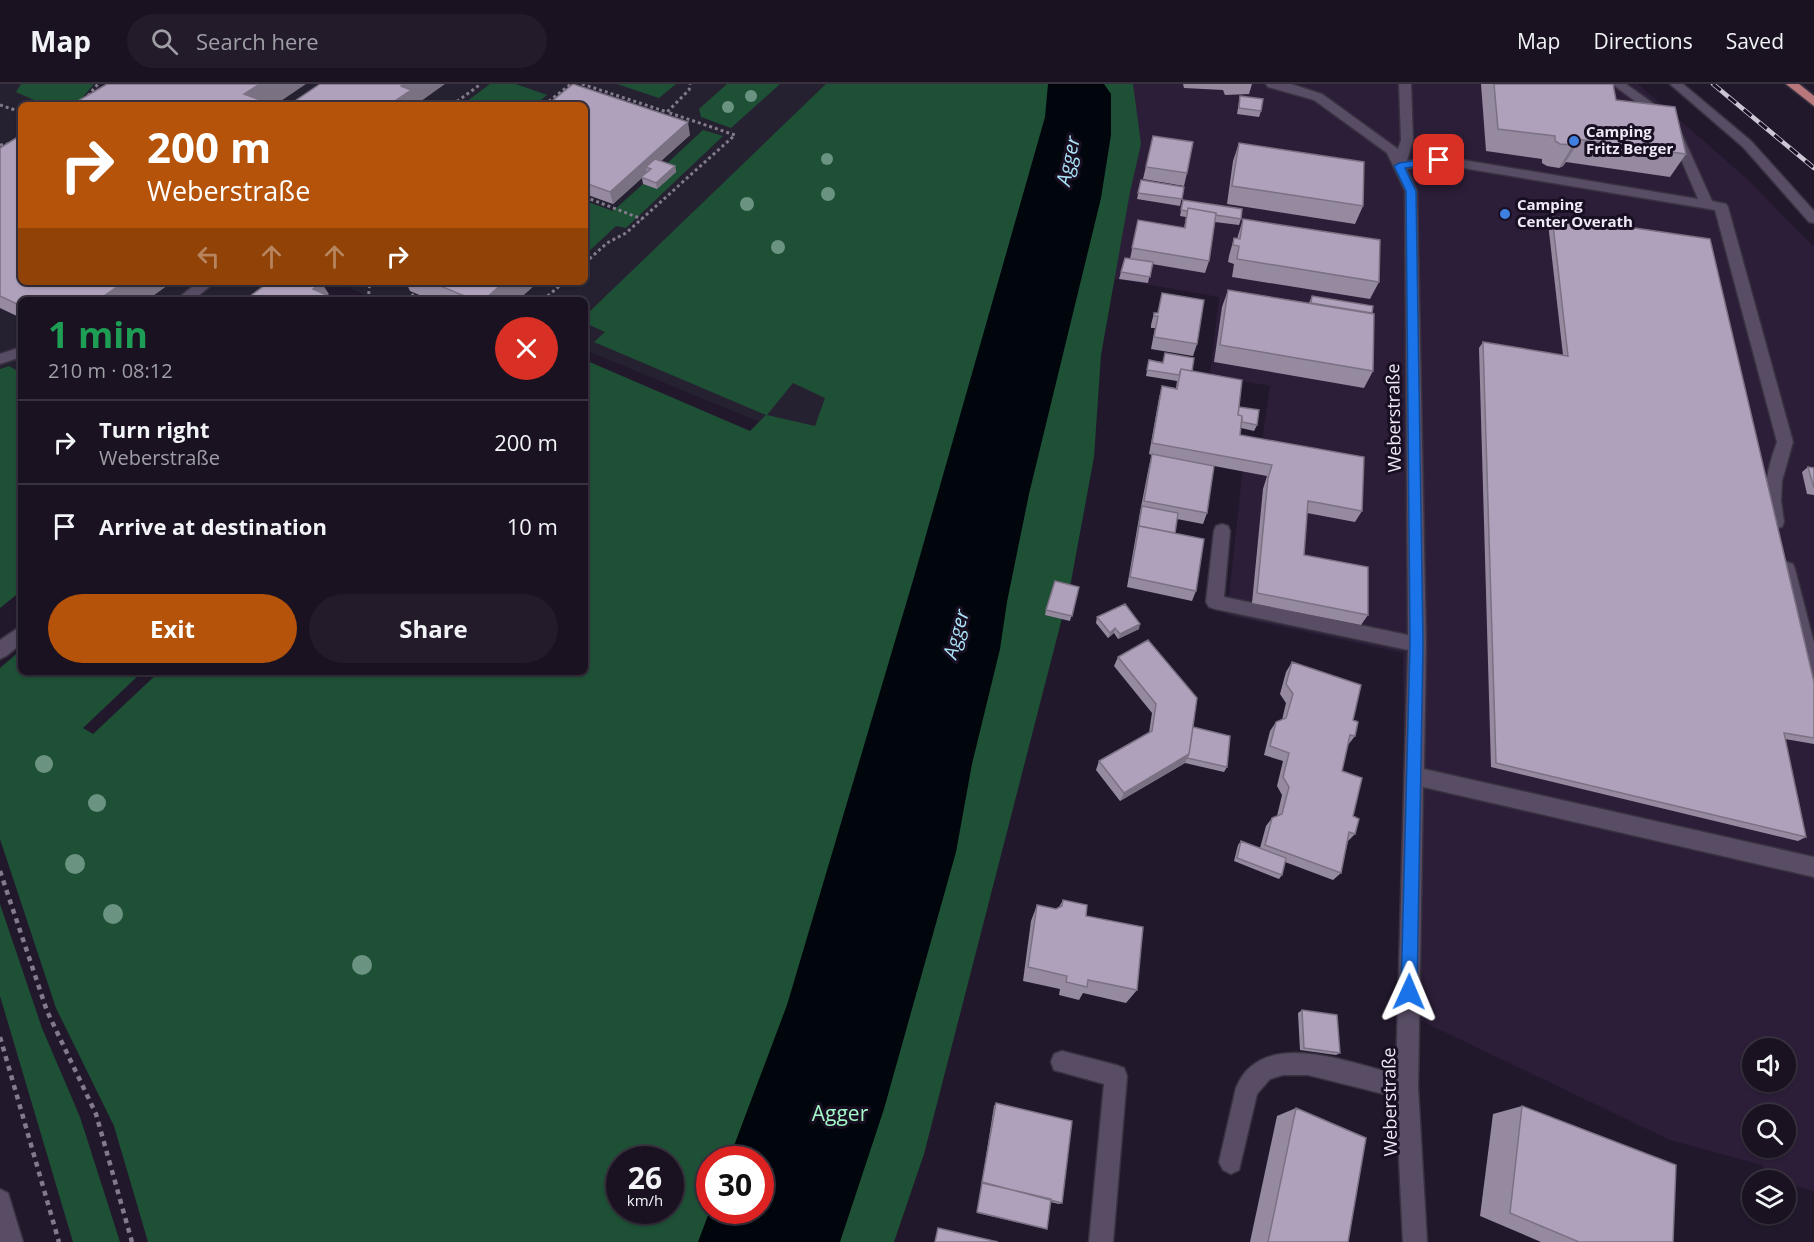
<!DOCTYPE html>
<meta charset="utf-8">
<style>
:root{--surface:#1a1221;--page:#231b2a;--text:#f1f3f6;--muted:#9f9ea5;--line:#38323f;--accent:#b45309}
body{margin:0;font-family:"Open Sans",sans-serif;background:var(--page);color:var(--text);height:100vh;display:flex;flex-direction:column;font-size:22px;white-space:nowrap}
*{box-sizing:border-box;margin:0}
p{font-size:20px;color:var(--muted)}
.icon{flex:none;width:33px;height:33px;fill:none;stroke:currentColor;stroke-width:2;stroke-linecap:round;stroke-linejoin:round}
.map{position:relative;flex:1;overflow:hidden}
.panel{position:absolute;left:18px;top:213px;width:570px;height:378px;display:flex;flex-direction:column;background:var(--surface);border-radius:9px;box-shadow:0 2px 4px #0004,0 0 0 2px var(--line)}
.panel>*{flex:none}
.banner{position:absolute;left:18px;top:18px;width:570px;height:183px;border-radius:9px;box-shadow:0 2px 4px #0004,0 0 0 2px var(--line);background:#b45309;color:#fff;overflow:hidden}
.fabs{position:absolute;left:1742px;top:954px;display:grid;gap:12px}
.fabs a{display:grid;place-items:center;width:54px;height:54px;border-radius:50%;background:var(--surface);box-shadow:0 2px 4px #0004,0 0 0 2px var(--line);font-size:30px}
.speed{position:absolute;left:606px;top:1062px;display:flex;gap:12px;font-size:30px;font-weight:700;text-align:center}
.speed>*{display:grid;place-content:center;width:78px;height:78px;border-radius:50%;background:var(--surface);box-shadow:0 2px 4px #0004,0 0 0 2px var(--line);line-height:1}
.speed small{font-size:15px;font-weight:400}
.speed .limit{border:9px solid #d22;background:#fff;color:#111}
.pin{position:absolute;display:grid;place-items:center;width:51px;height:51px;color:#fff;margin:-26px;border-radius:12px;box-shadow:0 3px 9px #0006}
.me{position:absolute;width:66px;margin:-33px;rotate:1deg;stroke-linejoin:round;filter:drop-shadow(0 0 4px #0008)}
.turn{display:flex;align-items:center;gap:21px;height:126px;padding:0 30px;font-size:27px}
.turn .icon{width:78px;height:78px;stroke-width:2.5}
.turn b{display:block;font-size:42px;line-height:51px}
.lanes{display:flex;align-items:center;height:57px;padding:0 30px;background:#0003;justify-content:center;gap:30px;direction:ltr}
.lanes .off{opacity:.35}
.round{display:grid;place-items:center;flex:none;width:63px;height:63px;border-radius:32px;background:var(--page)}
.overview{display:flex;align-items:center;justify-content:space-between;height:102px;padding:0 30px}
h1{font-size:36px;font-weight:700;line-height:45px;color:#1e9e55}
.button{display:flex;gap:12px;margin-top:auto;padding:12px 30px}
.button a{flex:1;height:69px;border-radius:36px;background:var(--accent);color:#fff;font-size:24px;font-weight:700;line-height:69px;text-align:center}
.button a+a{background:var(--page);color:var(--text)}
ul{padding:0;list-style:none}
li{display:flex;align-items:center;gap:18px;height:84px;padding:0 30px;border-top:2px solid var(--line)}
li div{flex:1}
li b{display:block;font-size:22px}
li em{font-style:normal}
header{display:flex;align-items:center;gap:36px;box-sizing:border-box;height:84px;padding:0 30px;background:var(--surface);border-bottom:2px solid var(--line)}
header strong{font-size:28px}
nav{display:flex;gap:33px;margin-inline-start:auto;font-size:21px}
.search{width:420px;height:54px;background:var(--page);display:flex;align-items:center;gap:15px;box-sizing:border-box;padding:0 21px;border-radius:33px;color:var(--muted);font-size:22px}
.map>svg:first-child{display:block}
.built{fill:#2c1e38;fill-rule:evenodd}
.education{fill:#252131}
.green{fill:#1e5036;fill-rule:evenodd}
.water{fill:#00060c}
.lines{fill:none;stroke-linecap:round;stroke-linejoin:round}
.minor-casing{stroke:#393241;stroke-width:3}
.major-casing{stroke:#393241;stroke-width:3}
.path-far1{stroke:#837b8c;stroke-width:3;stroke-dasharray:3 3;stroke-linecap:butt}
.path{stroke:#837b8c;stroke-width:4.5;stroke-dasharray:5 5;stroke-linecap:butt}
.minor{fill:#584d64;fill-rule:evenodd}
.major{fill:#b8777b;fill-rule:evenodd}
.rail-casing{stroke:#cdc6d5;stroke-width:4.5}
.rail{stroke:#190f22;stroke-width:3;stroke-dasharray:10;stroke-linecap:butt}
.tree{fill:#6a9381}
.wall{fill:#968aa1}
.shaded-wall{fill:#7a7183}
.building{fill:#afa1bb;stroke:#7a7183;stroke-width:1.5}
.route{fill:#1a73e8;stroke:#114b97;stroke-width:1.5}
.shop-dot{fill:#3f7fe0;stroke:#190f22;stroke-width:2}
.labels{text-anchor:middle;stroke-width:6;stroke-linejoin:round;paint-order:stroke}
.far-poi-label{font-size:15px;font-weight:bold;fill:#efe9f7;stroke:#190f22;text-anchor:start}
.street-label{font-size:18px;fill:#efe9f7;stroke:#190f22}
.water-label{font-size:20px;font-style:italic;fill:#abe3f7;stroke:#190f22}
.near-park-label{font-size:21px;fill:#a5f8c7;stroke:#190f22}
</style>
<header>
<strong>Map</strong>
<div class="search"><svg class="icon" aria-label="search" viewBox="0 0 24 24"><circle cx="10" cy="10" r="6"/><path d="M15 15l6 6"/></svg>Search here</div>
<nav><a>Map</a><a>Directions</a><a>Saved</a></nav>
</header>
<div class="map">
<svg width="1814" height="1158" viewBox="0 0 1814 1158">
<rect width="100%" height="100%" fill="#22182c"/>
<path class="built" d="M1104 0H1638L1745 93 1814 163V1107L1785 1099V1096H1775L1762 1081 1670 1056 1407 930 1403 569 1227 531 1245 364 1261 366 1270 302 1210 291 1219 213 1083 189ZM1752 964H1785V998H1752ZM1752 1030H1785V1064H1752Z"/>
<path class="education" d="M0 0H927L937 121 851 376 585 266V216H376L343 201 347 198H585V21H21V198H281L256 216H21V289L9 282 0 285Z"/>
<path class="green" d="M21 0H94L76 21H45L16 8Z
M490 0H516L547 11 535 21H462Z
M617 0H676L659 14Z
M727 0H780L731 44 701 33 699 25Z
M826 0H1133L1141 60 1130 108 1101 271 1094 373 1070 503 924 1070 894 1158H148L114 1042 56 924 0 755V584L21 566V588H142L83 644 93 650 159 588H585V276L750 347 766 331 594 258 605 248 585 239V232ZM793 299 825 314 815 342 767 331ZM620 1076H670V1126H620ZM710 1076H760V1126H710Z
M703 46 723 52 626 144 616 142 585 171V117L613 127 643 100 658 105 662 84Z
M9 282 21 289V507L0 524V285Z
M0 820 42 944 80 1033 120 1158H73L0 912Z"/>
<path class="water" d="M1048 0H1104L1111 10V51L1101 114 1029 410 1007 518 1000 565 972 680 956 768 884 1025 840 1158H698L710 1126H760V1076L729 1075 787 921 914 493 1045 33Z"/>
<g class="lines">
<defs>
<path id="minor" d="M1266 0H1291L1322 10 1398 65 1401 56 1399 0H1411L1413 56 1407 77 1439 72 1698 115 1666 40 1612 0H1626L1675 35 1712 117 1726 120 1728 123 1793 358 1782 397 1781 417 1784 438 1782 443 1776 444 1770 443 1768 438C1762 410 1767 385 1777 358L1715 126 1439 80 1407 85 1417 107 1426 560 1424 685 1814 773V793L1423 703 1418 1004 1427 1158H1403L1396 1013 1308 991H1283L1270 995 1257 1010 1239 1086 1231 1090 1223 1086 1219 1078 1236 1004C1261 942 1349 979 1396 990L1408 566 1215 525 1209 523 1206 518 1214 447 1216 442 1222 440 1228 442 1230 447 1224 513 1408 551 1405 107 1387 69 1314 16 1268 3Z
M1670 0H1683L1751 57 1814 127V139L1809 138 1743 63Z
M198 198H215L193 216H176Z
M21 263V273L0 280V270Z
M1787 478 1793 480 1795 485 1814 559V604L1808 602 1805 596 1779 485 1781 480Z
M21 542V560L6 572 0 575V556Z
M1062 967 1116 981 1124 984 1127 992 1113 1158H1089L1104 1000 1054 986 1051 978 1054 970Z
M0 1105 8 1109 23 1158H0Z"/>
<path id="major" d="M1786 0H1799L1814 12V22Z"/>
</defs>
<use href="#minor" class="minor-casing"/>
<use href="#major" class="major-casing"/>
<path class="path-far1" d="M582 0 667 28
M0 21 21 28
M80 21 98 0
M452 21 481 0
M544 21 571 0
M0 61 9 60
M585 113 642 135
M585 179 607 159 626 149 735 51 667 28 689 6 690 0
M368 216 370 198
M407 216 415 209
M543 216 564 198"/>
<path class="path" d="M0 787 47 927 96 1030 132 1158
M0 953 59 1158"/>
<use href="#minor" class="minor"/>
<use href="#major" class="major"/>
<defs>
<path id="rail" d="M1713 0 1814 84"/>
</defs>
<use href="#rail" class="rail-casing"/>
<use href="#rail" class="rail"/>
</g>
<g class="tree">
<circle cx="751" cy="12" r="6"/>
<circle cx="728" cy="23" r="6"/>
<circle cx="827" cy="75" r="6"/>
<circle cx="828" cy="110" r="7"/>
<circle cx="747" cy="120" r="7"/>
<circle cx="778" cy="163" r="7"/>
<circle cx="44" cy="680" r="9"/>
<circle cx="97" cy="719" r="9"/>
<circle cx="75" cy="780" r="10"/>
<circle cx="113" cy="830" r="10"/>
<circle cx="362" cy="881" r="10"/>
</g>
<path class="wall" d="M1183 0H1252L1249 10 1225 11 1223 6 1184 4Z
M1481 0H1613L1616 16 1686 70 1670 93 1566 78 1563 82 1559 84 1547 82 1542 79V75L1486 67Z
M1240 12 1261 27 1259 33 1237 30Z
M585 21 690 51 661 77 675 82 676 88 657 105 643 100 642 94 613 120 585 110Z
M1153 52 1187 89 1184 102 1143 95Z
M1239 59 1363 122 1355 140 1227 120 1233 77Z
M0 64 172 198 147 216H21V234L0 224Z
M1141 96 1184 103 1180 122 1137 115Z
M1183 116 1241 135 1239 141 1215 138 1209 177 1205 189 1152 180 1148 199 1119 195 1125 174 1130 175 1138 136 1184 144 1186 133 1180 132Z
M1552 132 1814 598V660L1785 655 1806 753 1798 757 1491 683 1479 264 1483 258 1563 271 1548 139Z
M1243 135 1379 198 1370 215 1232 193 1234 180 1228 178 1229 172 1234 154 1237 155Z
M406 198H538L518 216H431L410 207Z
M1228 206 1309 219 1312 212 1372 229 1373 287 1364 304 1214 278 1222 223Z
M1162 209 1197 260 1193 272 1151 265 1155 244H1151V241L1154 229H1158Z
M1165 269 1192 287 1239 323 1257 341 1254 347 1241 344 1240 351 1362 427 1355 438 1307 429 1304 471 1368 531 1361 541 1252 519 1263 405 1267 392 1214 382 1207 429 1203 440 1177 435 1175 449 1196 507 1192 517 1127 503 1140 428 1149 382 1152 371 1149 370 1159 314 1162 302 1176 304 1177 297 1146 292 1149 276 1163 278Z
M1808 383 1814 384V411L1807 410 1802 388Z
M1079 503 1070 537 1045 531 1046 526Z
M1097 533 1139 545 1118 555 1114 549 1108 554 1096 539Z
M1118 573 1193 643 1227 683 1224 688 1185 679 1120 717 1096 686 1099 677 1149 649 1152 629 1114 582Z
M1292 578 1353 636 1355 652 1348 661 1342 687 1353 732 1355 750 1348 757 1341 789 1333 796 1285 778 1282 791 1279 795 1234 777 1238 761 1241 757 1260 764 1266 742 1272 734 1277 732 1282 711 1277 702 1283 677 1264 671 1270 647 1276 638 1282 636 1286 619 1280 610 1286 588Z
M1063 816 1086 832 1137 906 1126 919 1083 909 1079 916 1059 911 1060 905 1023 897 1031 837 1037 821 1056 825 1059 823Z
M1302 926 1340 969 1336 971 1300 966 1298 929Z
M996 1019 1062 1119 1059 1120 1050 1118 1047 1145H1046L977 1129 994 1022Z
M1522 1022 1673 1158H1541L1480 1132 1493 1030Z
M1296 1024 1348 1158H1250L1277 1032Z"/>
<path class="shaded-wall" d="M260 0H306L275 21H250L244 10Z
M404 0H445L417 20V21H389L401 2Z
M688 38 690 51 651 86 646 83 647 89 613 120 610 108Z
M1577 60 1563 82 1559 84 1573 61Z
M675 82 676 88 657 105 656 99Z
M124 198H172L147 216H98Z
M321 198 329 210 322 216 313 205Z
M504 198H538L518 216H484Z
M1140 540 1139 545 1118 555 1120 550Z
M1115 544 1114 549 1108 554 1110 549Z
M1189 670 1185 679 1120 717 1124 709Z"/>
<path class="building" d="M107 0H260L244 10 273 21H71Z
M320 0H404L401 2 411 6 389 21H289Z
M573 0 688 38 610 108 585 99V21H547Z
M1494 0H1613L1616 16 1675 23 1686 70 1576 55 1577 60 1573 61 1560 60 1555 57V52L1498 45Z
M1240 12 1263 15 1261 27 1239 24Z
M21 51V198H124L98 216H21V222L0 212V64Z
M1153 52 1193 58 1187 89 1146 83Z
M1239 59 1364 78 1363 122 1232 102Z
M655 75 675 82 656 99 641 93 651 85 646 83Z
M1141 96 1184 103 1182 115 1138 109Z
M1183 116 1242 125 1241 135 1216 131V129L1188 124 1187 130V127L1181 126Z
M1188 124 1216 129 1209 177 1132 164 1138 136 1185 144Z
M1552 132 1710 155 1814 598V654L1784 649 1806 753 1496 679 1483 258 1568 272Z
M1243 135 1380 156 1379 198 1237 175 1239 162 1233 161 1234 154 1240 155Z
M1125 174 1153 178 1150 193 1121 188Z
M269 198H296L301 200 305 198H321L313 205 337 216H245Z
M431 198H504L484 216H474Z
M1228 206 1374 230 1373 287 1220 261Z
M1162 209 1204 216 1197 260 1154 253 1158 232H1154V229H1158Z
M1312 212 1373 222 1372 229 1311 219Z
M1165 269 1194 274 1192 287 1181 285 1179 291 1147 286 1149 276 1163 279Z
M1181 285 1242 296 1238 331 1242 332 1240 351 1364 373 1362 427 1308 417 1304 471 1368 483V531L1257 509 1268 394 1272 381 1152 359 1162 302 1177 305Z
M1239 323 1259 326 1257 341 1242 338V332L1238 331Z
M1152 370 1214 382 1207 429 1144 417Z
M1808 383 1814 384V404Z
M1142 422 1178 429 1175 449 1139 442 1138 447Z
M1139 442 1204 455 1196 507 1130 493Z
M1055 497 1079 503 1072 532 1046 526Z
M1125 520 1140 540 1120 550 1115 544 1110 549 1097 533Z
M1148 556 1197 614 1189 670 1124 709 1099 677 1152 647 1156 620 1118 573Z
M1292 578 1361 601 1353 636 1358 638 1355 652 1350 651 1342 687 1362 694 1353 732 1359 735 1355 750 1349 748 1341 789 1265 761 1272 734 1282 730 1289 703 1283 693 1289 669 1270 662 1276 638 1286 634 1293 610 1286 600Z
M1193 643 1230 652 1227 683 1187 674 1189 670Z
M1241 757 1286 774 1282 791 1237 774Z
M1063 816 1087 821 1086 832 1143 843 1137 906 1088 896 1087 903 1066 898 1067 892 1028 883 1037 821 1056 825 1062 822Z
M1302 926 1337 931 1340 969 1304 964Z
M996 1019 1072 1037 1062 1119 982 1098Z
M1522 1022 1676 1081 1673 1158H1579L1510 1129Z
M1296 1024 1366 1054 1348 1158H1268Z
M982 1099 1051 1115 1047 1145 977 1128Z
M938 1144 998 1158H935Z"/>
<path class="route" d="M1439 73 1444 76 1443 78 1405 84 1416 107 1423 560 1417 908 1415 914 1409 916 1403 914 1401 908 1410 560 1406 107 1394 82 1399 79Z"/>
<g class="shop-dot">
<circle cx="1574" cy="57" r="6"/>
<circle cx="1505" cy="130" r="6"/>
</g>
<g class="labels">
<g class="far-poi-label">
<text x="1586" y="53">Camping<tspan x="1586" dy="17">Fritz Berger</tspan></text>
<text x="1517" y="126">Camping<tspan x="1517" dy="17">Center Overath</tspan></text>
</g>
<g class="street-label">
<text transform="translate(1394 334) rotate(-91)" y="6">Weberstraße</text>
<text transform="translate(1390 1018) rotate(-91)" y="6">Weberstraße</text>
</g>
<g class="water-label">
<text transform="translate(1068 77) rotate(-78)" y="7">Agger</text>
<text transform="translate(956 550) rotate(-75)" y="7">Agger</text>
</g>
<g class="near-park-label">
<text x="840" y="1037">Agger</text>
</g>
</g>
</svg>
<div class="fabs">
<a><svg class="icon" aria-label="sound" viewBox="0 0 24 24"><path d="M4 9h4l5-4v14l-5-4H4zM17 9q2 3 0 6"/></svg></a>
<a><svg class="icon" aria-label="search" viewBox="0 0 24 24"><circle cx="10" cy="10" r="6"/><path d="M15 15l6 6"/></svg></a>
<a><svg class="icon" aria-label="layers" viewBox="0 0 24 24"><path d="M12 4l9 5-9 5-9-5zM3 14l9 5 9-5"/></svg></a>
</div>
<div class="speed"><div>26<small>km/h</small></div><div class="limit">30</div></div>
<div class="pin" style="left:1439px;top:76px;background:#d93025"><svg class="icon" aria-label="arrive" viewBox="0 0 24 24"><path d="M6 21V4h12l-3 4 3 4H6"/></svg></div>
<svg class="me" style="left:1409px;top:908px" viewBox="-20 -20 40 40"><path d="M0-17L14 15 0 8-14 15z" fill="#1a73e8" stroke="#fff" stroke-width="4"/></svg>
<div class="banner">
<div class="turn"><svg class="icon" aria-label="right" viewBox="0 0 24 24"><path d="M7 20v-9h11M14 6l5 5-5 5"/></svg><div><b>200 m</b>Weberstraße</div></div>
<div class="lanes"><svg class="icon off" aria-label="left" viewBox="0 0 24 24"><path d="M17 20v-9H6M10 6l-5 5 5 5"/></svg><svg class="icon off" aria-label="ahead" viewBox="0 0 24 24"><path d="M12 20V5M6 11l6-6 6 6"/></svg><svg class="icon off" aria-label="ahead" viewBox="0 0 24 24"><path d="M12 20V5M6 11l6-6 6 6"/></svg><svg class="icon" aria-label="right" viewBox="0 0 24 24"><path d="M7 20v-9h11M14 6l5 5-5 5"/></svg></div>
</div>
<section class="panel">
<div class="overview"><div><h1>1 min</h1><p>210 m · 08:12</p></div><a class="round" style="background:#d93025;color:#fff"><svg class="icon" aria-label="close" viewBox="0 0 24 24"><path d="M6 6l12 12M18 6L6 18"/></svg></a></div>
<ul>
<li><svg class="icon" aria-label="right" viewBox="0 0 24 24"><path d="M7 20v-9h11M14 6l5 5-5 5"/></svg><div><b>Turn right</b><p>Weberstraße</p></div><em>200 m</em></li>
<li><svg class="icon" aria-label="arrive" viewBox="0 0 24 24"><path d="M6 21V4h12l-3 4 3 4H6"/></svg><div><b>Arrive at destination</b></div><em>10 m</em></li>
</ul>
<div class="button"><a>Exit</a><a>Share</a></div>
</section>
</div>
